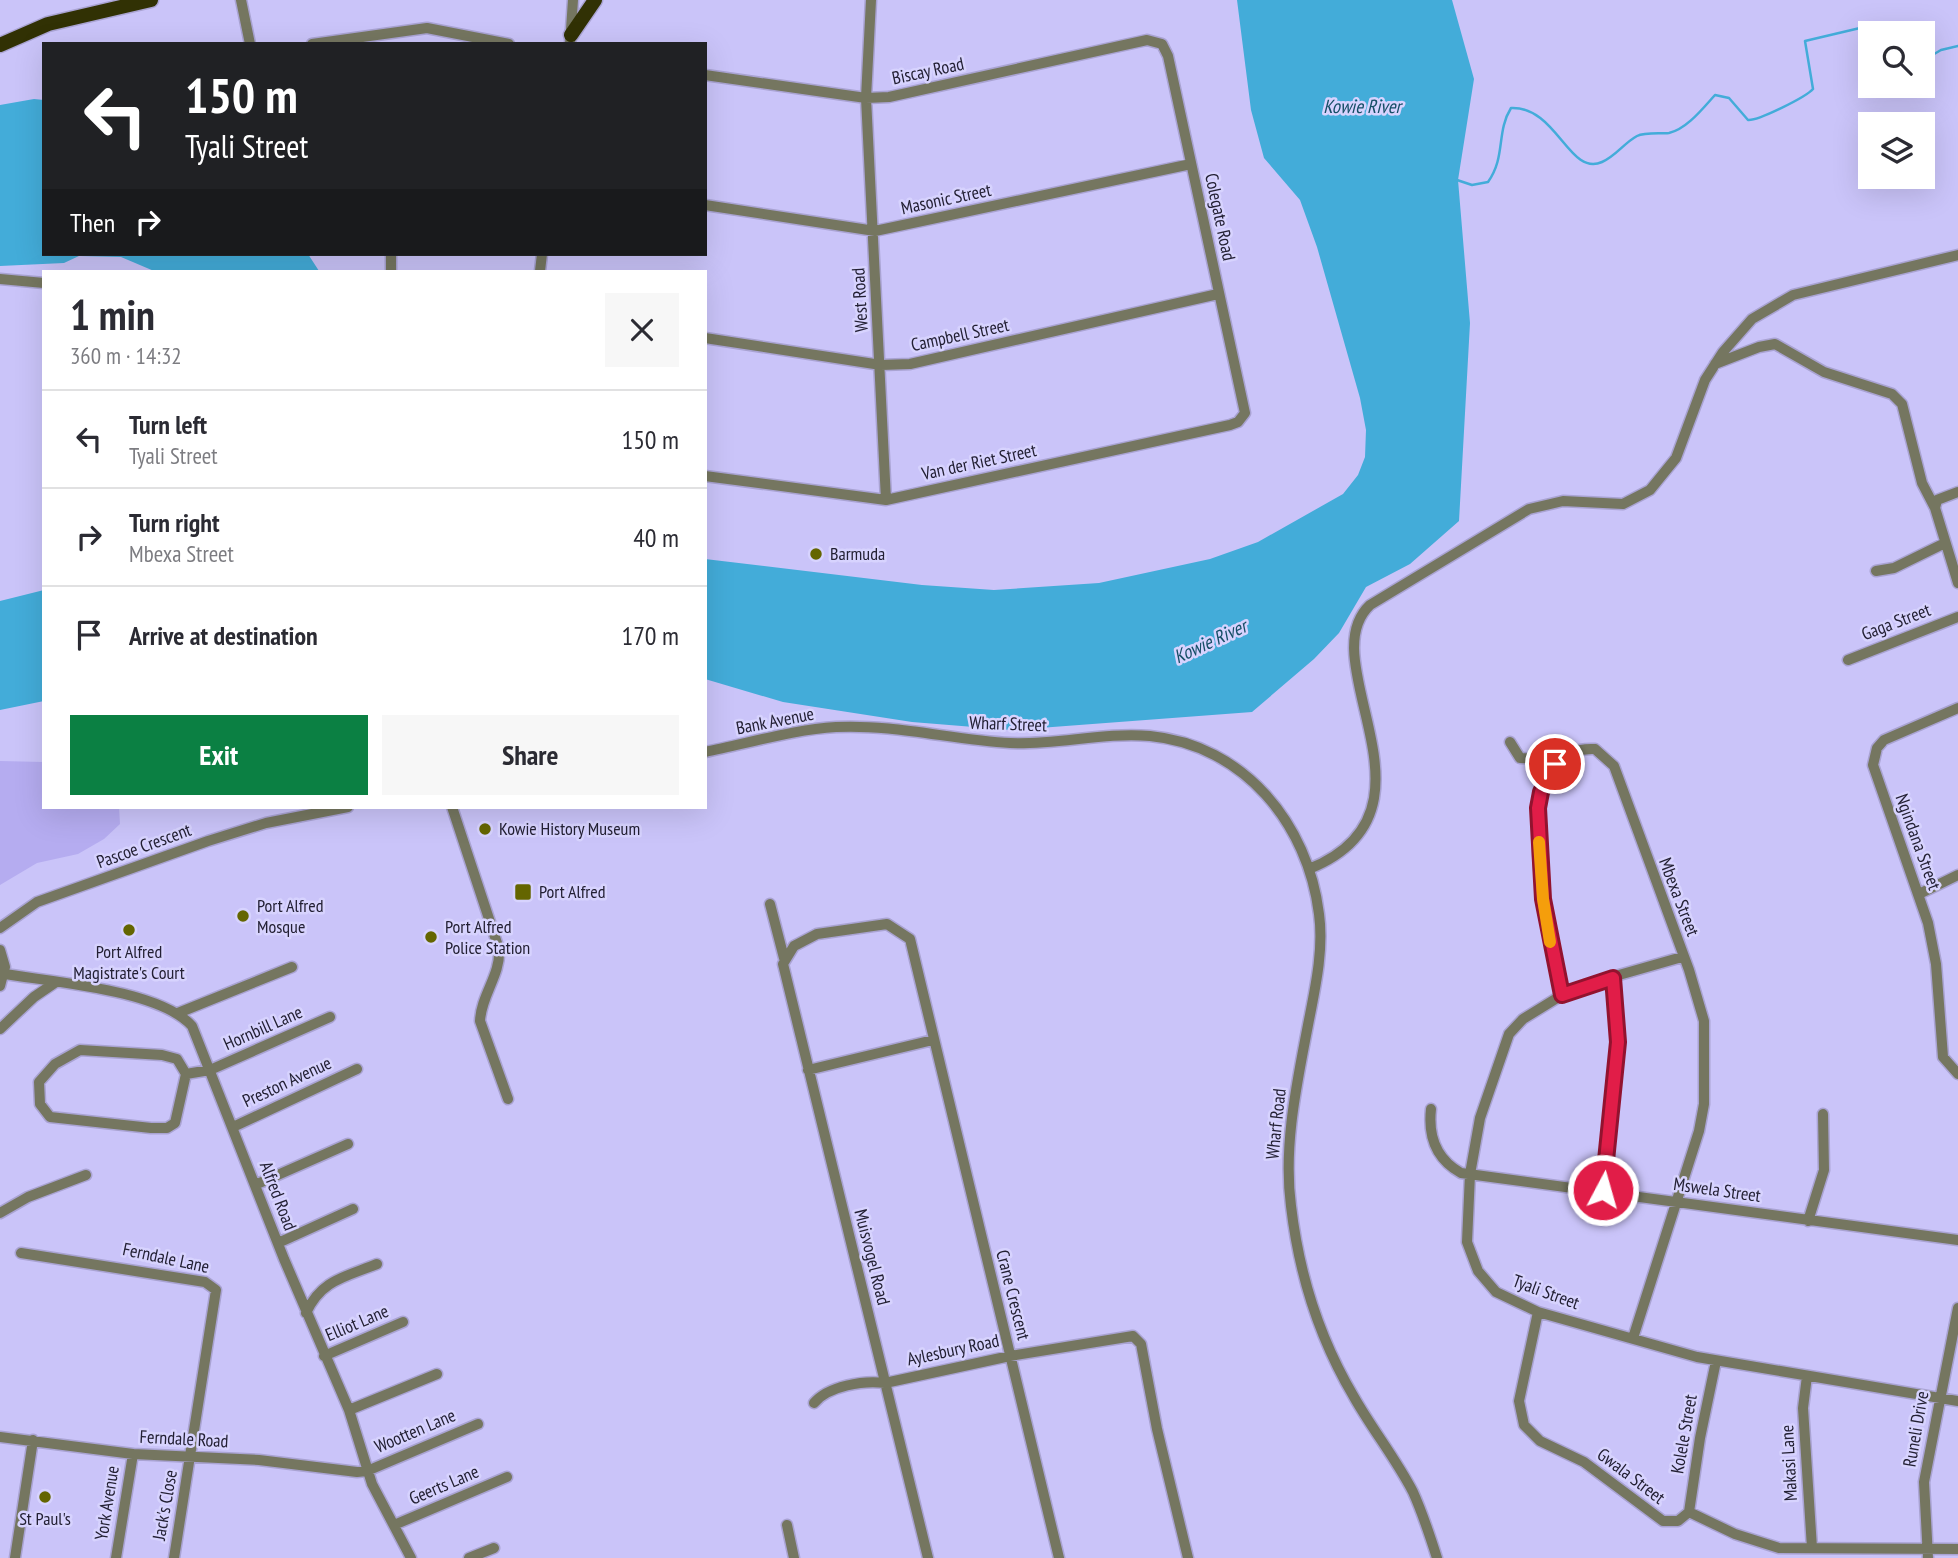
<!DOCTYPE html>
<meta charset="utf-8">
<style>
:root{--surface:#fff;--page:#f7f7f7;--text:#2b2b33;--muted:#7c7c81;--line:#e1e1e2;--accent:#0b8043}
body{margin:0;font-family:"PT Sans Narrow",sans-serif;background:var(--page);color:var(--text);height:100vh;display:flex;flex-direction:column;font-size:26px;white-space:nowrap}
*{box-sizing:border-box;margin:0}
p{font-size:23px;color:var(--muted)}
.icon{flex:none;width:38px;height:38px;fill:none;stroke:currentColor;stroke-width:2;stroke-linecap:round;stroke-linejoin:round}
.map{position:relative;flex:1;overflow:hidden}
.details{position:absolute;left:42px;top:270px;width:665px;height:539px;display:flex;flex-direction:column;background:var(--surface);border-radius:0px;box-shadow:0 7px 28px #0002}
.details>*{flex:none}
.banner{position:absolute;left:42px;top:42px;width:665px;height:214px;border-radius:0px;box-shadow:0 7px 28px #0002;background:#202124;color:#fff;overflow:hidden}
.buttons{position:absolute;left:1858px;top:21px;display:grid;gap:14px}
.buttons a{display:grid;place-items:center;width:77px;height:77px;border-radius:0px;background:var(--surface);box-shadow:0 7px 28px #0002;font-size:35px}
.pin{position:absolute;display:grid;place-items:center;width:60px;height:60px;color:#fff;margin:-30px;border:4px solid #fff;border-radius:50%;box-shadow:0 2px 7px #0007}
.me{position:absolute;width:77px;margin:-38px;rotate:6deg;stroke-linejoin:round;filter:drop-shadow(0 0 5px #0008)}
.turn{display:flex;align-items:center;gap:24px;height:147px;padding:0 28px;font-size:32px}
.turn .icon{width:91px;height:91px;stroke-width:2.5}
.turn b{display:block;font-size:49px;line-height:60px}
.then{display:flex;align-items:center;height:66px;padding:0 28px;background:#0003;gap:14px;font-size:26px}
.round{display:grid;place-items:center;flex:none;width:74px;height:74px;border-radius:0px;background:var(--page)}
.overview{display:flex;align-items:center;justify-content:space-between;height:119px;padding:0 28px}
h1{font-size:42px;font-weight:800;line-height:52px}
.primary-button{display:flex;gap:14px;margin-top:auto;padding:14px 28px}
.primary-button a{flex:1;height:80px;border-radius:0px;background:var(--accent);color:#fff;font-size:28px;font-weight:800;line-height:80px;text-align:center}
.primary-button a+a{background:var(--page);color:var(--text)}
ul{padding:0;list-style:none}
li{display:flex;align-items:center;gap:21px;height:98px;padding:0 28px;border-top:2px solid var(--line)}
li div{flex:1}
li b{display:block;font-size:26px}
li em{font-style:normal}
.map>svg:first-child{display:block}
.green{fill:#b5acf0}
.water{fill:#43acd9}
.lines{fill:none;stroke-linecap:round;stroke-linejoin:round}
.stream{stroke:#43acd9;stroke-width:2.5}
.minor-casing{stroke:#a9a3d2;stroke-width:13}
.major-casing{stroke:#a9a3d2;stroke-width:17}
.minor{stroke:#757660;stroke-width:10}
.major{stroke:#313104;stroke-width:14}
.route-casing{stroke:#92132f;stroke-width:18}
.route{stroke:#e11d48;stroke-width:12}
.slow{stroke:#f59e0b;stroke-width:12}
.poi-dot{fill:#646500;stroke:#d7d3fe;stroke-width:2.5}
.labels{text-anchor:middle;stroke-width:5;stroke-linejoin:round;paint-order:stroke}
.street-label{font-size:18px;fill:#232034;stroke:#d7d3fe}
.poi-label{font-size:18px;fill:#232034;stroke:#d7d3fe;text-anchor:start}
.water-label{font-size:19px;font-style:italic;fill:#154e66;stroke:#d7d3fe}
</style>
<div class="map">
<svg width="1958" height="1558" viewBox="0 0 1958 1558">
<rect width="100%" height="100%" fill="#cac4f9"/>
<path class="green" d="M0 761 44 762V807H119L120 824 104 839 78 854 37 863 0 885Z"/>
<path class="water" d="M1237 0H1452L1474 79 1458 180 1470 323 1459 521 1410 564 1366 587 1339 633 1314 659 1252 712 1011 730 912 722 783 702 705 679V559L922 585 994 590 1099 583 1210 559 1258 542 1343 494 1358 475 1365 457 1366 430 1360 398 1317 247 1300 200 1264 158 1251 110Z
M34 99 44 100V254H308L319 271H154L121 257 79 256 64 263 0 266V105Z
M44 590V701L0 710V601Z"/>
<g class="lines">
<path class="stream" d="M1923 51 1929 57 1941 50 1958 46
M1457 180 1472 185 1488 182C1506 157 1496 132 1511 108 1557 106 1569 177 1602 162 1616 156 1624 143 1637 136 1645 132 1660 134 1669 133 1687 129 1703 108 1715 95L1729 98 1748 120C1758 121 1806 97 1813 89L1805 41 1860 28 1871 35"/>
<defs>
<path id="minor" d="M241 0 250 44
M871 0 866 98 886 500
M312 44 427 28 509 44
M570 44 573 0
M705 75 866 98 889 97 1147 40 1162 44 1168 56 1245 413 1238 422 1230 425 886 500 705 476
M705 205 875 231 1191 164
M391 254V271
M540 271 542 254
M0 279 44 283
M705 338 881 365 910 364 1218 294
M1715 364 1759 347 1775 344 1824 372 1892 394 1902 404 1922 483 1935 508
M1958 492 1937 500 1935 508 1958 583
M1876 571 1894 568 1945 543
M1848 660 1958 617
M1958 708 1884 740 1877 748 1873 765 1928 923 1936 964 1943 1057 1958 1074
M1510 742 1520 758 1544 759 1555 764
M705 752C746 744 795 729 836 727 894 724 953 740 1010 743 1057 745 1104 732 1150 736 1244 745 1308 824 1319 914 1324 950 1315 989 1308 1025 1297 1083 1283 1146 1291 1206 1299 1274 1319 1338 1354 1397 1372 1429 1396 1459 1413 1492 1423 1514 1430 1536 1437 1558
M452 807 499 949C501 975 481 995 480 1021L508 1099
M1309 869C1453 811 1309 662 1370 605L1529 509 1563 501 1623 504 1650 490 1676 458 1705 380 1723 352 1752 319 1793 295 1958 255
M1919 894 1958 875
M770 904 784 958
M0 928 37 902 208 841 266 823 348 807
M0 950 5 967 0 986
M1682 957 1598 981 1562 995 1523 1019 1509 1034 1480 1118 1470 1174 1467 1242 1478 1271 1496 1292 1538 1312 1697 1357 1958 1401
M5 974C53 982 160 990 192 1026L284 1259 349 1410 372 1484 411 1558
M1562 995C1551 944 1498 744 1595 749L1614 766 1689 970 1704 1021V1104L1699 1131 1633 1338
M178 1013 292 967
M0 1029 34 997 56 982
M80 1050 162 1055 177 1059 186 1074 175 1123 167 1128H151L50 1117 40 1104 39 1082 55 1064Z
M808 1070 933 1040
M186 1074 210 1070 330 1017
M1431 1109C1428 1136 1436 1159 1461 1173L1958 1240
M233 1127 357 1069
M255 1185 348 1144
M1603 1190 1618 1042 1613 978
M0 1213 28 1197 86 1175
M1808 1221 1824 1170 1823 1114
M278 1243 353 1209
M21 1253 205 1282 216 1290 174 1558
M1538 1312 1519 1401 1524 1425 1540 1441 1584 1462 1663 1521H1678L1689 1512
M306 1313C321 1280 345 1277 377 1264
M324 1356 403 1322
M1807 1376 1803 1408 1812 1548
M814 1403C828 1386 864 1380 885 1383L1010 1356 1133 1336 1141 1344 1157 1429 1188 1558
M349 1410 437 1374
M0 1437 133 1454 259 1460 357 1472 367 1471 478 1424
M1689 1512 1735 1534 1779 1548 1958 1549
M1689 1512 1700 1438 1716 1361
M394 1525 507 1477
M787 1525 794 1558
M15 1558 33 1440
M116 1558 133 1454
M469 1558 494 1548
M928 1558 783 964 794 946 817 934 887 924 910 939 1059 1558
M1928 1558 1924 1482 1958 1308"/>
<path id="major" d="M571 35 595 0
M0 45 48 24 151 0"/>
</defs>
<use href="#minor" class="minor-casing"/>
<use href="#major" class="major-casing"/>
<use href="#minor" class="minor"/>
<use href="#major" class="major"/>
</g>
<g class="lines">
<defs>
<path id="route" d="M1555 764 1541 792 1538 808 1543 899 1562 995 1613 978 1618 1042 1603 1190"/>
</defs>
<use href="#route" class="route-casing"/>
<use href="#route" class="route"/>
<path class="slow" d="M1539 842 1543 899 1550 942"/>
</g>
<g class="poi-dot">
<circle cx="816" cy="554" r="7"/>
<circle cx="485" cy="829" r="7"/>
<rect x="514" y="883" width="18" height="18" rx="3.5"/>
<circle cx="243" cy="916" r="7"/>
<circle cx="129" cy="930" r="7"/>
<circle cx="431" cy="937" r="7"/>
<circle cx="45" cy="1497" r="7"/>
</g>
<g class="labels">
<g class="street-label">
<text transform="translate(928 71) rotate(-12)" y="6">Biscay Road</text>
<text transform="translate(946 199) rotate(-12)" y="6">Masonic Street</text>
<text transform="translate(1220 217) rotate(78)" y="6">Colegate Road</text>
<text transform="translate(860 300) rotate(-93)" y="6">West Road</text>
<text transform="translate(960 335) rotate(-12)" y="6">Campbell Street</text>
<text transform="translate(979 462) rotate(-12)" y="6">Van der Riet Street</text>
<text transform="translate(1896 622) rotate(-21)" y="6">Gaga Street</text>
<text transform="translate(775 721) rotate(-11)" y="6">Bank Avenue</text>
<text transform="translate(1008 724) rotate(2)" y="6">Wharf Street</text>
<text transform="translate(1918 842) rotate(70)" y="6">Ngindana Street</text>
<text transform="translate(144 846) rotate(-20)" y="6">Pascoe Crescent</text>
<text transform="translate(1679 897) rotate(69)" y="6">Mbexa Street</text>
<text transform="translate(263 1028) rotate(-24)" y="6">Hornbill Lane</text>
<text transform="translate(287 1082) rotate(-25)" y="6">Preston Avenue</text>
<text transform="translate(1276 1124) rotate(-84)" y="6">Wharf Road</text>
<text transform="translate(1717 1190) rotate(8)" y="6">Mswela Street</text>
<text transform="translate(278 1196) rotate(69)" y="6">Alfred Road</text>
<text transform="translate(872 1257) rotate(76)" y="6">Muisvogel Road</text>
<text transform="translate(166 1258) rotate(12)" y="6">Ferndale Lane</text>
<text transform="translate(1546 1292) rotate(20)" y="6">Tyali Street</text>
<text transform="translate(1013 1295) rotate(76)" y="6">Crane Crescent</text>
<text transform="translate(357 1323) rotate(-23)" y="6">Elliot Lane</text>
<text transform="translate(953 1350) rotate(-12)" y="6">Aylesbury Road</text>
<text transform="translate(1916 1429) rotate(-80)" y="6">Runeli Drive</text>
<text transform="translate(415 1431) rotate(-23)" y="6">Wootten Lane</text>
<text transform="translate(1684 1434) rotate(-80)" y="6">Kolele Street</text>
<text transform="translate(184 1439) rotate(3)" y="6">Ferndale Road</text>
<text transform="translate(1789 1463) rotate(-93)" y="6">Makasi Lane</text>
<text transform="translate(1631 1476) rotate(37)" y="6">Gwala Street</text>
<text transform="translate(444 1485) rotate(-23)" y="6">Geerts Lane</text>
<text transform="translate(107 1503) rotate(-81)" y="6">York Avenue</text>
<text transform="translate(165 1505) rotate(-80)" y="6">Jack's Close</text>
</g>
<g class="poi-label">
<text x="830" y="560">Barmuda</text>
<text x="499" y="835">Kowie History Museum</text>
<text x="539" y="898">Port Alfred</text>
<text x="257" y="912">Port Alfred<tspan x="257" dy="21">Mosque</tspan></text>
<text x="445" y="933">Port Alfred<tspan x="445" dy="21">Police Station</tspan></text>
<text x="129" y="958" text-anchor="middle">Port Alfred<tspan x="129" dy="21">Magistrate's Court</tspan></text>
<text x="45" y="1525" text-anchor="middle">St Paul's</text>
</g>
<g class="water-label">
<text x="1362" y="113">Kowie River</text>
<text transform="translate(1210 641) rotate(-25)" y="7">Kowie River</text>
</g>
</g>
</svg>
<div class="buttons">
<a><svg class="icon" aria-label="search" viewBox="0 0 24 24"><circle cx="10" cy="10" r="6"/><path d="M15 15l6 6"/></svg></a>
<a><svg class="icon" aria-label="layers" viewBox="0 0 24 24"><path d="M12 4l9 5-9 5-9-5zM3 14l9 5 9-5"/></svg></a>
</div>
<div class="pin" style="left:1555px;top:764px;background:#d93025"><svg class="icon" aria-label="arrive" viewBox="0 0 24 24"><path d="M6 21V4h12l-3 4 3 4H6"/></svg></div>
<svg class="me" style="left:1603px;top:1190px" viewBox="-20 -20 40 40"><circle r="17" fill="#e11d48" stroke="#fff" stroke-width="3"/><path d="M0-11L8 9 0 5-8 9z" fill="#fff"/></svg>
<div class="banner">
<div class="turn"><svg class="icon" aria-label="left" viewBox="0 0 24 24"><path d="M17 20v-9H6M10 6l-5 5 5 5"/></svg><div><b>150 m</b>Tyali Street</div></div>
<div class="then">Then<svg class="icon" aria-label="right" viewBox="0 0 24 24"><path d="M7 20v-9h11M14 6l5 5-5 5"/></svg></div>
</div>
<section class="details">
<div class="overview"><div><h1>1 min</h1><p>360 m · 14:32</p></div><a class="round"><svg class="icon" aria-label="close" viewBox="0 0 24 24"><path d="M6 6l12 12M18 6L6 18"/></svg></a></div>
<ul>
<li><svg class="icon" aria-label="left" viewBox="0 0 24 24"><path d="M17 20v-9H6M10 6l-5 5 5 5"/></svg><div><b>Turn left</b><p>Tyali Street</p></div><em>150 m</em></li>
<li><svg class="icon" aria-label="right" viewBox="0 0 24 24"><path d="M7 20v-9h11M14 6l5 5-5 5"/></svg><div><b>Turn right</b><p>Mbexa Street</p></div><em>40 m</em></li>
<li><svg class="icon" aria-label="arrive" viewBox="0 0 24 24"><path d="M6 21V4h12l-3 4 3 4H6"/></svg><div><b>Arrive at destination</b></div><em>170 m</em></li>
</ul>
<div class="primary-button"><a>Exit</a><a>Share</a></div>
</section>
</div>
